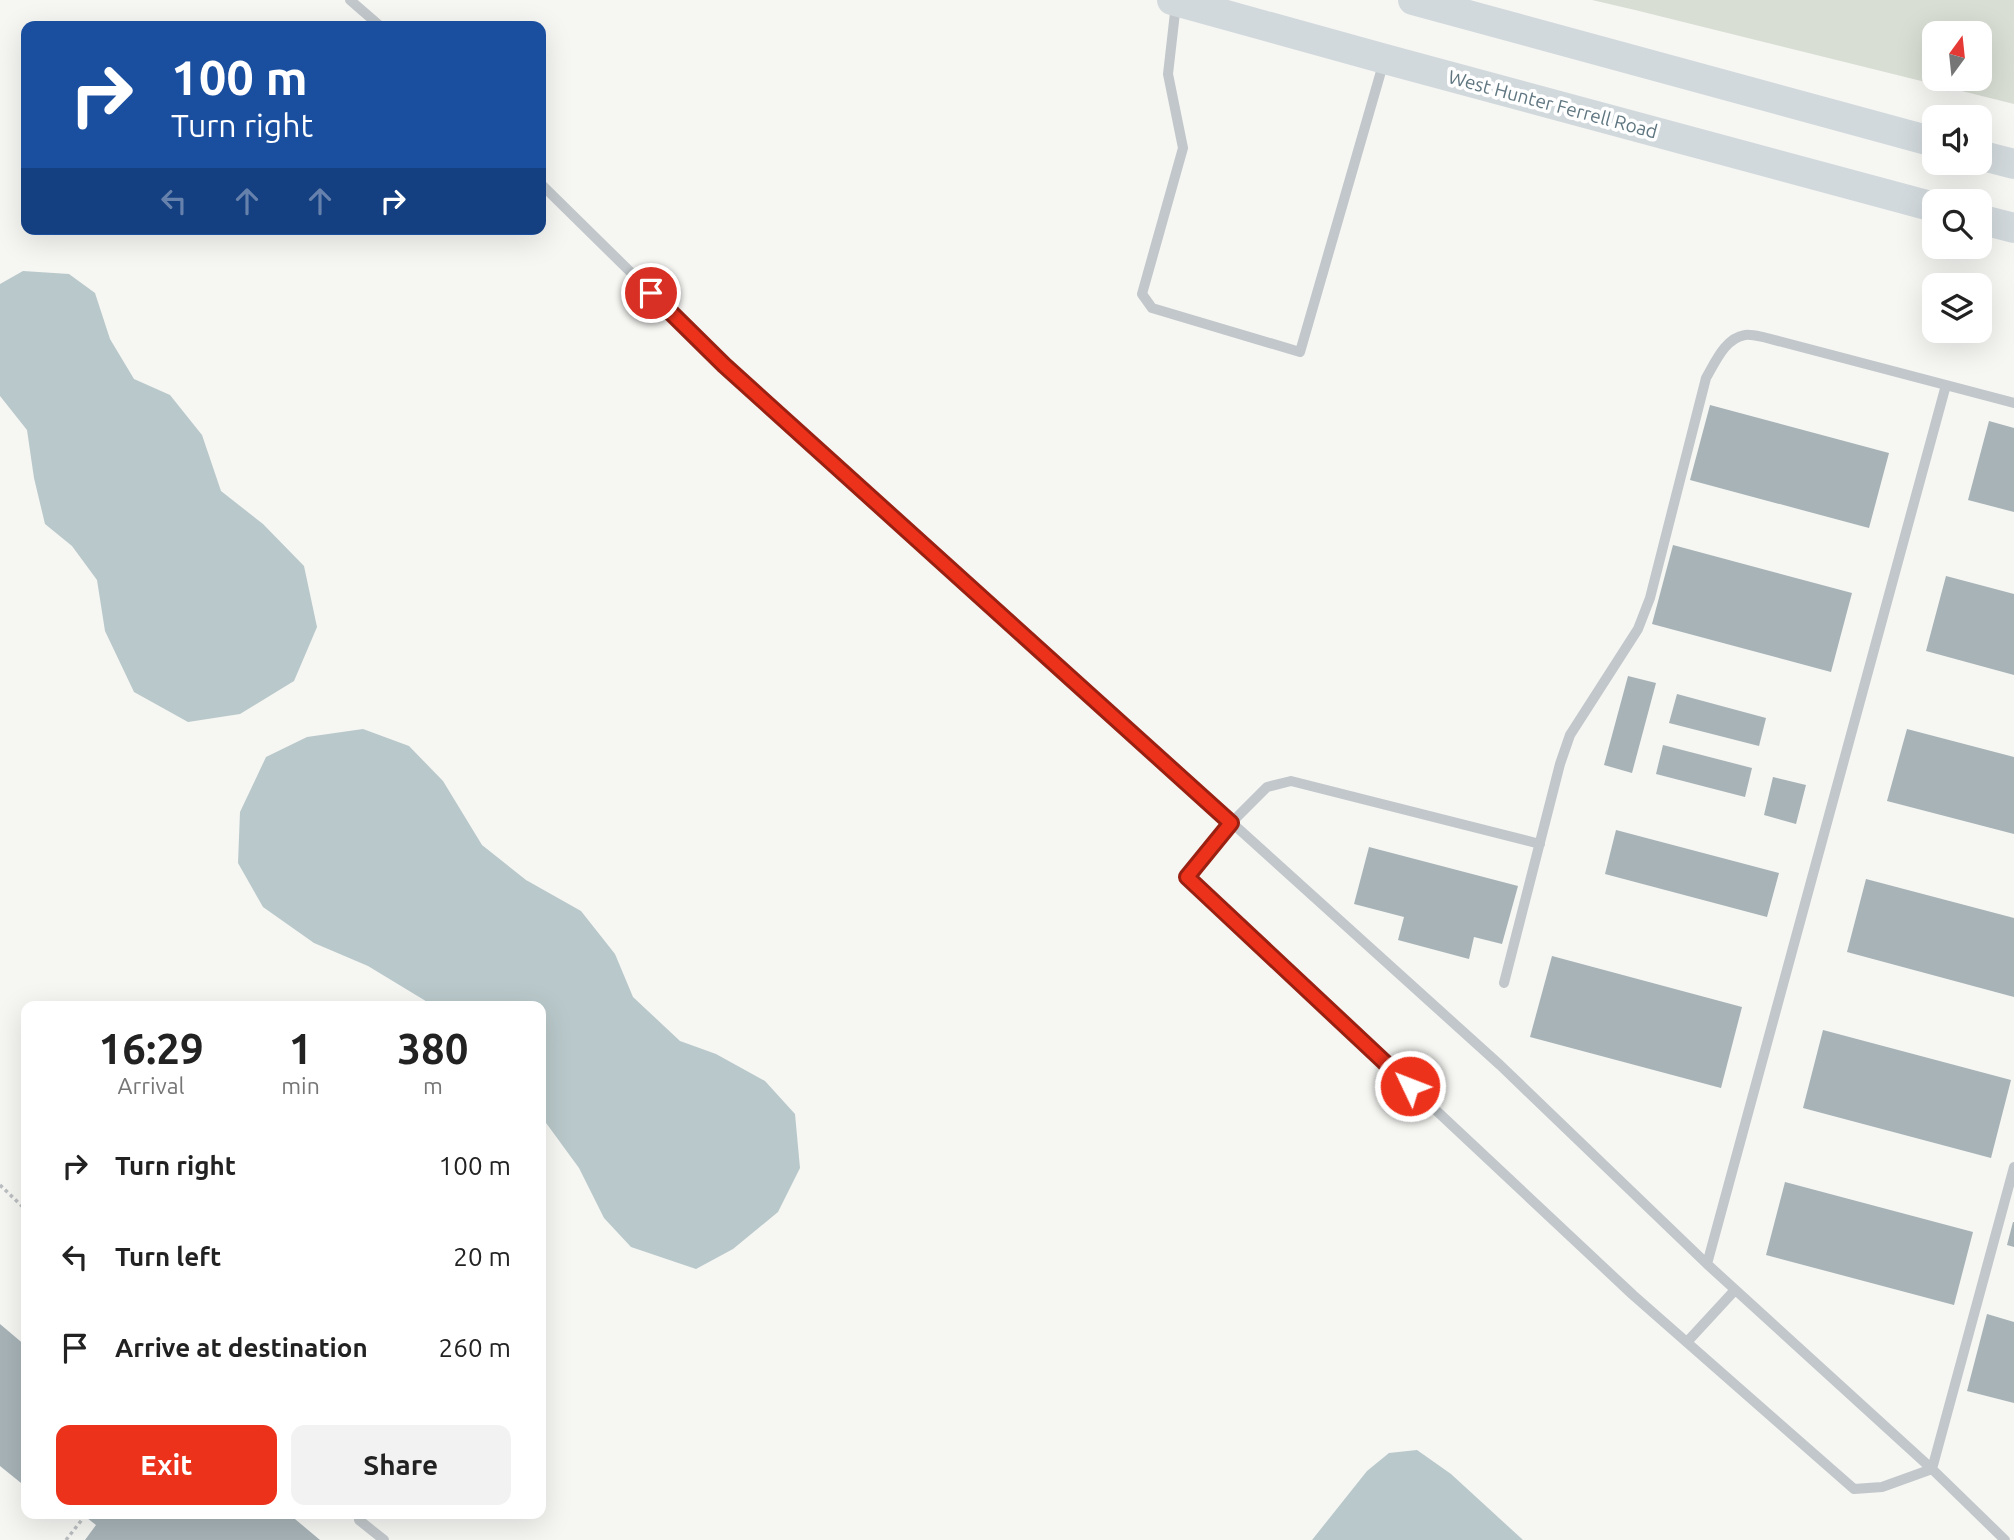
<!DOCTYPE html>
<style>
:root{--surface:#fff;--page:#f2f2f2;--text:#222;--muted:#767676;--accent:#ed321c}
body{margin:0;font-family:Ubuntu,sans-serif;background:var(--page);color:var(--text);height:100vh;display:flex;flex-direction:column;font-size:26px;white-space:nowrap}
*{box-sizing:border-box;margin:0}
p{font-size:23px;color:var(--muted)}
.icon{flex:none;width:38px;height:38px;fill:none;stroke:currentColor;stroke-width:2;stroke-linecap:round;stroke-linejoin:round}
.map{position:relative;flex:1;overflow:hidden}
.panel{position:absolute;left:21px;top:1001px;width:525px;height:518px;display:flex;flex-direction:column;background:var(--surface);border-radius:14px;box-shadow:0 7px 28px #0002}
.panel>*{flex:none}
.banner{position:absolute;left:21px;top:21px;width:525px;height:214px;border-radius:14px;box-shadow:0 7px 28px #0002;background:#1a4fa0;color:#fff;overflow:hidden}
.needle{width:46px;rotate:15deg}
.tools{position:absolute;left:1922px;top:21px;display:grid;gap:14px}
.tools a{display:grid;place-items:center;width:70px;height:70px;border-radius:14px;background:var(--surface);box-shadow:0 7px 28px #0002;font-size:35px}
.pin{position:absolute;display:grid;place-items:center;width:60px;height:60px;color:#fff;margin:-30px;border:4px solid #fff;border-radius:50%;box-shadow:0 2px 7px #0007}
.me{position:absolute;width:77px;margin:-38px;rotate:313deg;stroke-linejoin:round;filter:drop-shadow(0 0 5px #0008)}
.turn{display:flex;align-items:center;gap:24px;height:147px;padding:0 35px;font-size:32px}
.turn .icon{width:91px;height:91px;stroke-width:2.5}
.turn b{display:block;font-size:49px;line-height:60px}
.lanes{display:flex;align-items:center;height:66px;padding:0 35px;background:#0003;justify-content:center;gap:35px;direction:ltr}
.lanes .off{opacity:.35}
.eta{display:flex;justify-content:space-evenly;align-items:center;height:119px;text-align:center}
.eta b{font-size:42px;font-weight:700;line-height:49px}
.primary-button{display:flex;gap:14px;margin-top:auto;padding:14px 35px}
.primary-button a{flex:1;height:80px;border-radius:14px;background:var(--accent);color:#fff;font-size:28px;font-weight:700;line-height:80px;text-align:center}
.primary-button a+a{background:var(--page);color:var(--text)}
ul{padding:0;list-style:none}
li{display:flex;align-items:center;gap:21px;height:91px;padding:0 35px}
li div{flex:1}
li b{display:block;font-size:26px}
li em{font-style:normal}
.map>svg:first-child{display:block}
.green{fill:#d8ded3;fill-rule:evenodd}
.water{fill:#b9c8ca}
.building{fill:#a7b3b7}
.lines{fill:none;stroke-linecap:round;stroke-linejoin:round}
.path{stroke:#bbbfc1;stroke-width:3.5;stroke-dasharray:3.5 3.5;stroke-linecap:butt}
.lane{stroke:#c1c7ca;stroke-width:10}
.secondary{stroke:#d2d9dc;stroke-width:30}
.route-casing{stroke:#9a2012;stroke-width:18}
.route{stroke:#ed321c;stroke-width:12}
.labels{text-anchor:middle;stroke-width:7;stroke-linejoin:round;paint-order:stroke}
.street-label{font-size:19px;fill:#5f7680;stroke:#fff}
</style>
<div class="map">
<svg width="2014" height="1540" viewBox="0 0 2014 1540">
<rect width="100%" height="100%" fill="#f6f6f3"/>
<path class="green" d="M1592 0H2014V104L1635 10ZM1934 33H1979V79H1934Z"/>
<path class="water" d="M23 271 69 274 95 293 110 339 134 379 170 395 202 435 221 491 263 524 304 566 317 627 294 681 240 714 188 722 134 692 105 631 97 580 72 546 45 524 34 478 27 430 0 396V284Z
M363 729 409 746 443 781 482 845 526 880 581 911 615 954 633 997 680 1041 716 1054 765 1081 795 1114 800 1168 778 1212 733 1249 696 1269 631 1247 604 1218 579 1168 541 1116V1006H434L368 966 314 943 263 907 238 863 240 812 266 757 307 737Z
M1417 1450 1451 1474 1523 1540H1312L1367 1471 1389 1453Z"/>
<path class="building" d="M1710 405 1889 453 1869 528 1690 480Z
M1989 421 2014 428V512L1968 500Z
M1673 545 1852 593 1831 672 1652 624Z
M1946 576 2014 594V675L1926 651Z
M1628 676 1656 683 1632 773 1604 765Z
M1677 694 1766 718 1759 746 1669 723Z
M1907 729 2014 757V834L1887 801Z
M1663 745 1752 768 1745 797 1656 774Z
M1773 777 1806 785 1796 824 1764 815Z
M1616 830 1779 873 1767 917 1605 874Z
M1369 847 1518 886 1502 944 1474 937 1469 959 1398 940 1404 917 1354 904Z
M1866 879 2014 918V997L1847 952Z
M1552 956 1742 1007 1721 1088 1530 1037Z
M1823 1030 2011 1080 1991 1158 1803 1108Z
M1785 1182 1973 1232 1954 1305 1766 1255Z
M2013 1222H2014V1247L2007 1245Z
M1987 1314 2014 1322V1403L1967 1391Z
M0 1324 26 1346V1487L0 1466Z
M82 1514H289L320 1540H85L96 1525Z"/>
<g class="lines">
<path class="path" d="M0 1185 26 1210
M66 1540 84 1517"/>
<path class="lane" d="M350 0 380 26
M1176 4 1168 74 1183 148 1142 294 1152 308 1300 352 1384 61
M541 184 725 365 1500 1065 1707 1264 1932 1469 2005 1540
M1540 844 1291 781 1267 787 1231 823 1187 877 1633 1295 1854 1489 1882 1487 1932 1469 2014 1167
M1504 983 1560 764 1570 735 1638 629 1650 598 1706 378C1715 363 1725 338 1745 335 1750 334 1758 336 1763 337L2014 403
M1707 1264 1946 385
M1687 1342 1735 1290
M359 1520 384 1540"/>
<path class="secondary" d="M1172 0 1385 59 1934 207
M1413 0 1934 142
M1979 155 2014 164
M1979 219 2014 228"/>
</g>
<g class="lines">
<defs>
<path id="route" d="M651 293 724 365 1231 823 1187 877 1410 1086"/>
</defs>
<use href="#route" class="route-casing"/>
<use href="#route" class="route"/>
</g>
<g class="labels">
<g class="street-label">
<text transform="translate(1553 104) rotate(15)" y="7">West Hunter Ferrell Road</text>
</g>
</g>
</svg>
<div class="tools">
<a><svg class="needle" viewBox="-14 -14 28 28"><path d="M0-13l5 13h-10z" fill="#e53935"/><path d="M0 13l5-13h-10z" fill="#767676"/></svg></a>
<a><svg class="icon" aria-label="sound" viewBox="0 0 24 24"><path d="M4 9h4l5-4v14l-5-4H4zM17 9q2 3 0 6"/></svg></a>
<a><svg class="icon" aria-label="search" viewBox="0 0 24 24"><circle cx="10" cy="10" r="6"/><path d="M15 15l6 6"/></svg></a>
<a><svg class="icon" aria-label="layers" viewBox="0 0 24 24"><path d="M12 4l9 5-9 5-9-5zM3 14l9 5 9-5"/></svg></a>
</div>
<div class="pin" style="left:651px;top:293px;background:#d93025"><svg class="icon" aria-label="arrive" viewBox="0 0 24 24"><path d="M6 21V4h12l-3 4 3 4H6"/></svg></div>
<svg class="me" style="left:1410px;top:1086px" viewBox="-20 -20 40 40"><circle r="17" fill="#ed321c" stroke="#fff" stroke-width="3"/><path d="M0-11L8 9 0 5-8 9z" fill="#fff"/></svg>
<div class="banner">
<div class="turn"><svg class="icon" aria-label="right" viewBox="0 0 24 24"><path d="M7 20v-9h11M14 6l5 5-5 5"/></svg><div><b>100 m</b>Turn right</div></div>
<div class="lanes"><svg class="icon off" aria-label="left" viewBox="0 0 24 24"><path d="M17 20v-9H6M10 6l-5 5 5 5"/></svg><svg class="icon off" aria-label="ahead" viewBox="0 0 24 24"><path d="M12 20V5M6 11l6-6 6 6"/></svg><svg class="icon off" aria-label="ahead" viewBox="0 0 24 24"><path d="M12 20V5M6 11l6-6 6 6"/></svg><svg class="icon" aria-label="right" viewBox="0 0 24 24"><path d="M7 20v-9h11M14 6l5 5-5 5"/></svg></div>
</div>
<section class="panel">
<div class="eta">
<div><b>16:29</b><p>Arrival</p></div>
<div><b>1</b><p>min</p></div>
<div><b>380</b><p>m</p></div>
</div>
<ul>
<li><svg class="icon" aria-label="right" viewBox="0 0 24 24"><path d="M7 20v-9h11M14 6l5 5-5 5"/></svg><div><b>Turn right</b></div><em>100 m</em></li>
<li><svg class="icon" aria-label="left" viewBox="0 0 24 24"><path d="M17 20v-9H6M10 6l-5 5 5 5"/></svg><div><b>Turn left</b></div><em>20 m</em></li>
<li><svg class="icon" aria-label="arrive" viewBox="0 0 24 24"><path d="M6 21V4h12l-3 4 3 4H6"/></svg><div><b>Arrive at destination</b></div><em>260 m</em></li>
</ul>
<div class="primary-button"><a>Exit</a><a>Share</a></div>
</section>
</div>
